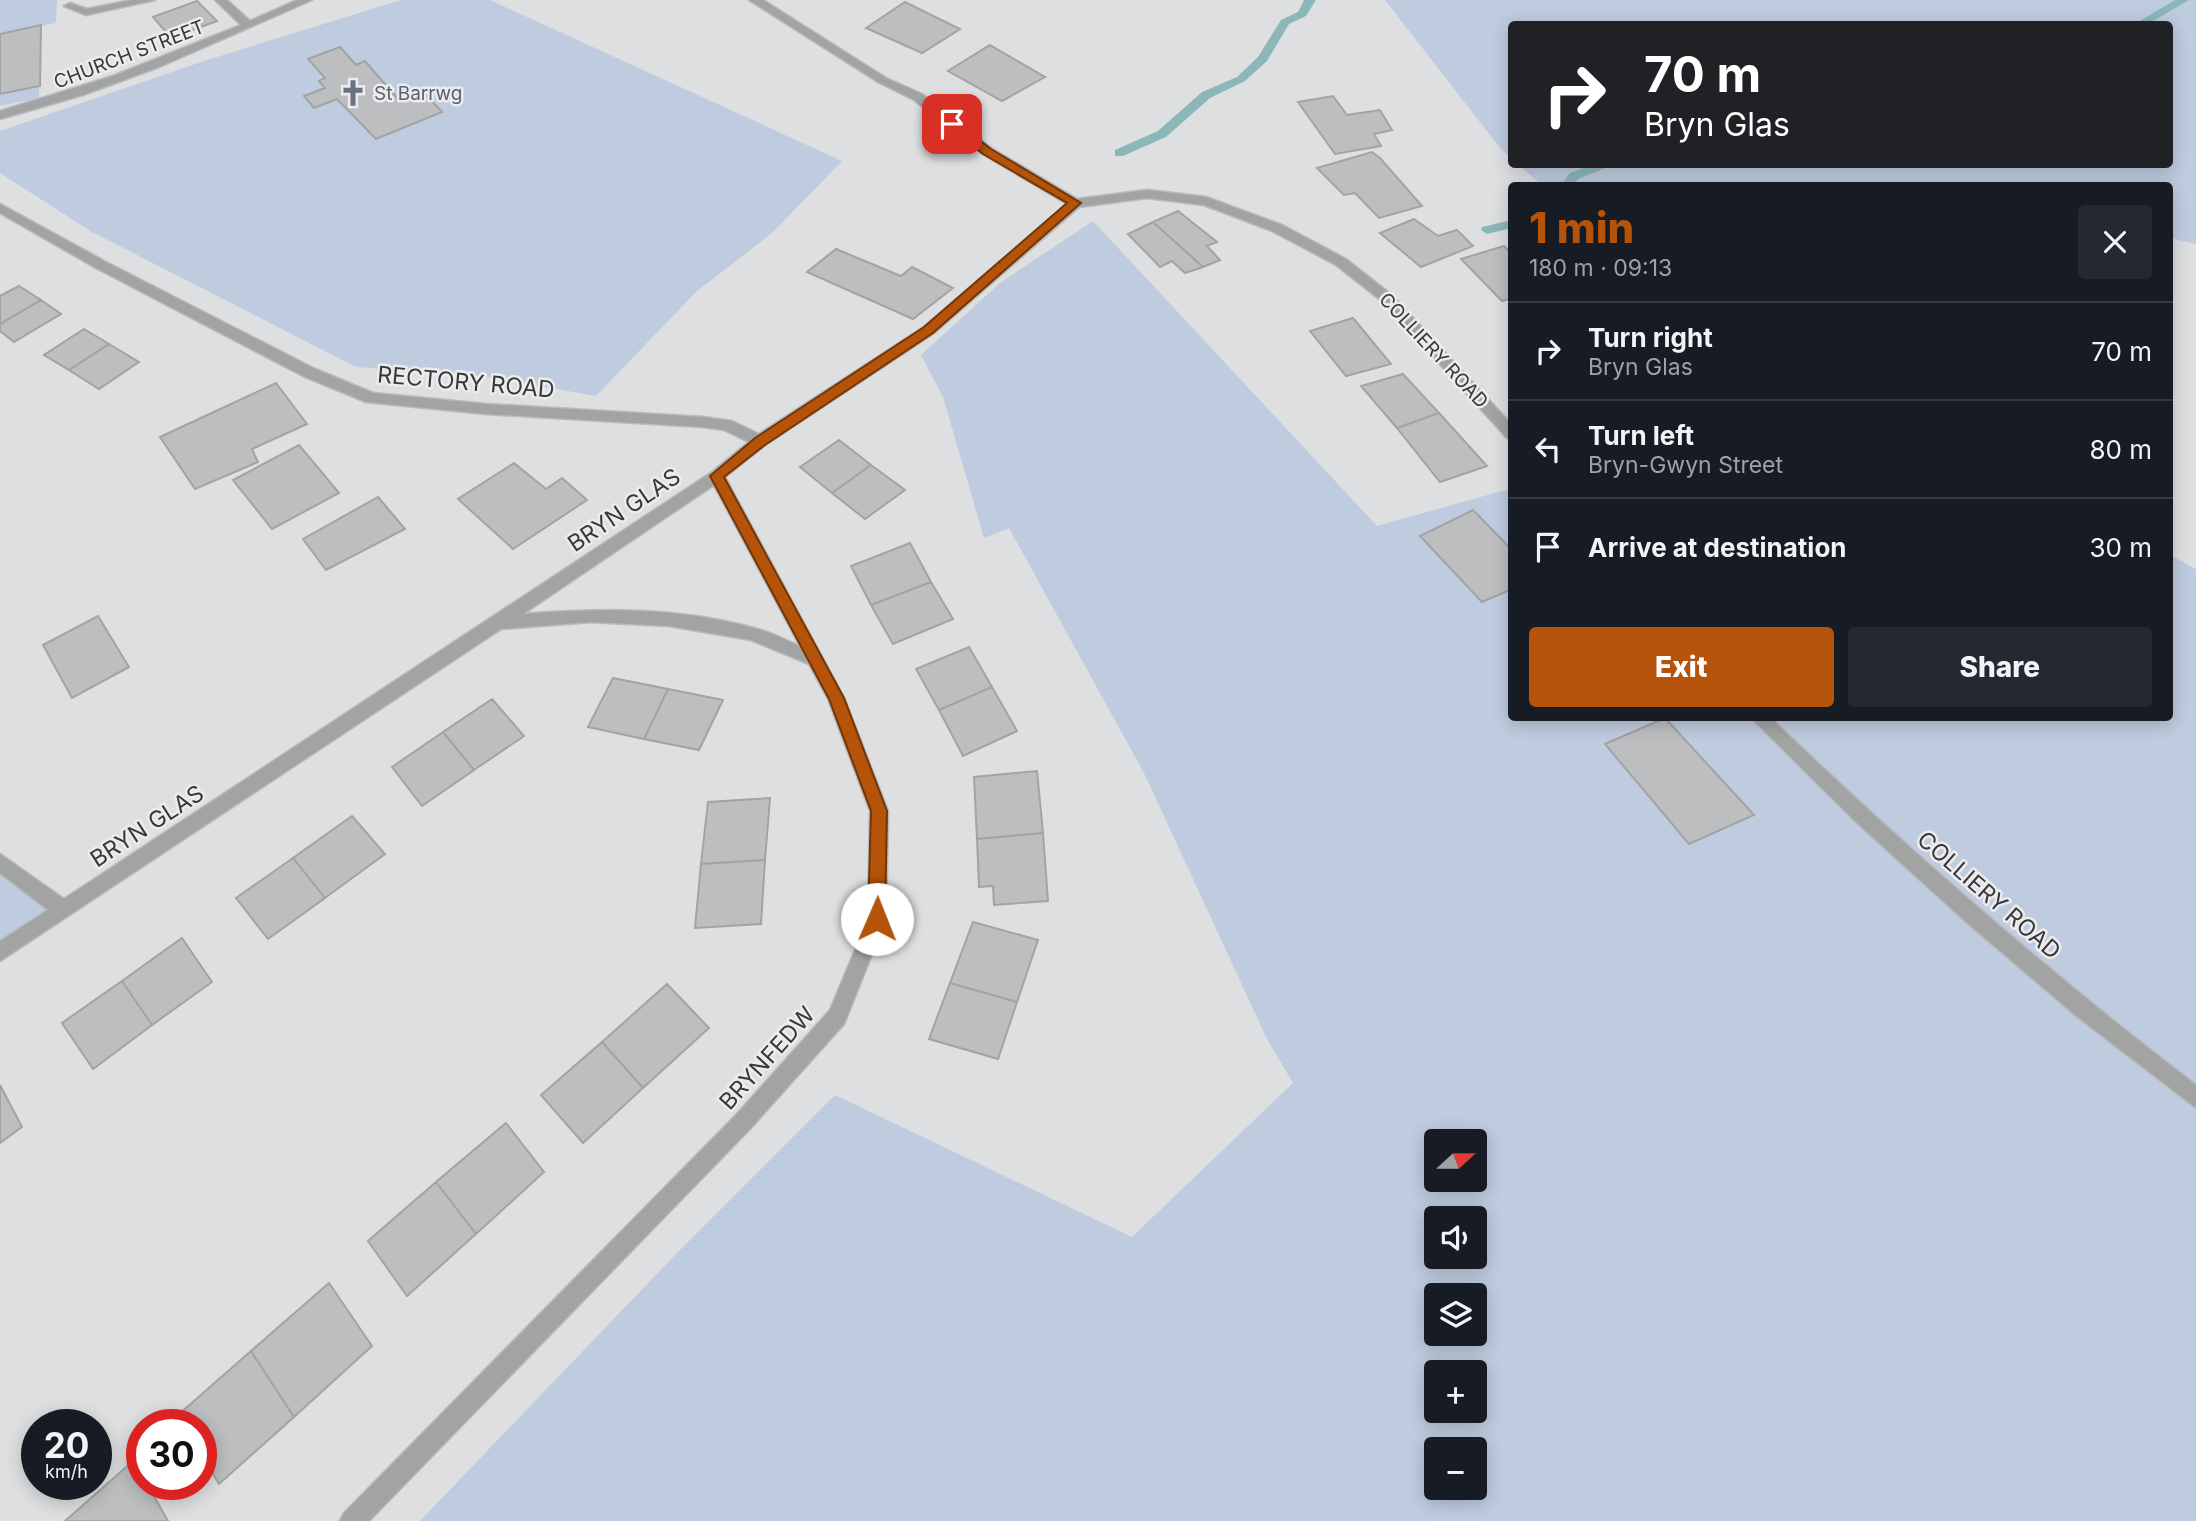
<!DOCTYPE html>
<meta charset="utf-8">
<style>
:root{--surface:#171b24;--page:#242831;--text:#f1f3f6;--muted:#9ea1a6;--line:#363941;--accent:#b45309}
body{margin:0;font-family:Inter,sans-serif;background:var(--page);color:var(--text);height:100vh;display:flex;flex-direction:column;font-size:26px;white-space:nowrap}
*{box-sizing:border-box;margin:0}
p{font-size:23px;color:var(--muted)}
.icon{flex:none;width:38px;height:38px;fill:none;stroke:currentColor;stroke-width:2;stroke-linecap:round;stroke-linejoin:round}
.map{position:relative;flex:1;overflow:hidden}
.sheet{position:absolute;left:1508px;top:182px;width:665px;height:539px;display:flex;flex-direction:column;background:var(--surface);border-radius:7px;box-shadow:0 4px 18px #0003}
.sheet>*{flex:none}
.guide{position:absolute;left:1508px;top:21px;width:665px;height:147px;border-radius:7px;box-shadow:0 4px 18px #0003;background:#202124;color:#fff;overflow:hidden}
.needle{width:46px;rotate:69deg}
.tools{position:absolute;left:1424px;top:1129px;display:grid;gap:14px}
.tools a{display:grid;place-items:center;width:63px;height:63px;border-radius:7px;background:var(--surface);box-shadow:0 4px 18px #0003;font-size:35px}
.speed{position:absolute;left:21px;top:1409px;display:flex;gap:14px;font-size:35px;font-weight:700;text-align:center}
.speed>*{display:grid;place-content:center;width:91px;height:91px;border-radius:50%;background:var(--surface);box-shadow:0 4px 18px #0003;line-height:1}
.speed small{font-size:18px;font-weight:400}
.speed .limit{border:10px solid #d22;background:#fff;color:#111}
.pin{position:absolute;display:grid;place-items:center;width:60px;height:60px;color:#fff;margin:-30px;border-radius:14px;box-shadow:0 4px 10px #0006}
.me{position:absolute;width:77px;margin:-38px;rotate:1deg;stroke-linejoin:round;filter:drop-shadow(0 0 5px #0008)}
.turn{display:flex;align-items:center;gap:24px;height:147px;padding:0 21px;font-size:32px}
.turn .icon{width:91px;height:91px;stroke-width:2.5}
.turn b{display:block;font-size:49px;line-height:60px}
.round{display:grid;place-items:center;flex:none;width:74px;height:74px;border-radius:7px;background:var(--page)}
.summary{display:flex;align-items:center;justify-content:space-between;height:119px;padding:0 21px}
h1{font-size:42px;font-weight:800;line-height:52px;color:var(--accent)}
.button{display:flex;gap:14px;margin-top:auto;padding:14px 21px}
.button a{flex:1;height:80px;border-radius:7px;background:var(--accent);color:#fff;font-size:28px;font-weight:800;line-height:80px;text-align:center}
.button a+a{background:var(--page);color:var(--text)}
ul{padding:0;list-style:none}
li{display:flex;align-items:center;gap:21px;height:98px;padding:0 21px;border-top:2px solid var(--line)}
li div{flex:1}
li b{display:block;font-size:26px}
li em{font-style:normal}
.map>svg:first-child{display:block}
.green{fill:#bfcbdf;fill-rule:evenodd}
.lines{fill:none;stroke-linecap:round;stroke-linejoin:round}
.stream{fill:#8cb7b9;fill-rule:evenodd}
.building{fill:#bdbebf;stroke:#a2a3a4;stroke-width:2}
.service-casing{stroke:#b9babc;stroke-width:3}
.minor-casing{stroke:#b9babc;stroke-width:3}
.service{fill:#a2a3a3;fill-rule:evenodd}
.minor{fill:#a2a3a3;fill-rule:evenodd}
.route{fill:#b45309;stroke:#753606;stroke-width:2}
.labels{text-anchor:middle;stroke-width:5;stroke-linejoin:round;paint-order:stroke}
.far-street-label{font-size:19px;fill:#383838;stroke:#ececee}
.far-worship-label{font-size:19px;fill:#5b616d;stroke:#ececee;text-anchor:start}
.street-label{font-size:23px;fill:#383838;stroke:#ececee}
</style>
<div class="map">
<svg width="2196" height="1521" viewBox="0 0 2196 1521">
<rect width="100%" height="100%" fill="#dedfe1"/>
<path class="green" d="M0 0H57L56 23 41 26 39 98 0 106Z
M401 0H490L842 161 772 233 696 292 596 396 482 376 356 367 92 232 0 173V131L204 61Z
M1385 0H2196V244L2170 238V186H1543L1519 165 2170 164V24H1512V159L1500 148Z
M1093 221 1377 526 1509 489 1512 492V718H2170V555L2196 569V1521H420L675 1255 835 1095 1132 1237 1293 1083 1267 1039 1144 773 1009 528 984 538 943 397 921 355 1000 283ZM1437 1141H1475V1180H1437ZM1437 1218H1475V1256H1437ZM1437 1295H1475V1334H1437ZM1437 1372H1475V1410H1437ZM1437 1449H1475V1488H1437Z
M0 862 62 909 0 952Z"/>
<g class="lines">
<path class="stream" d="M1304 0H1316L1306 16 1289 24 1267 61 1245 81 1210 98 1166 137 1123 156H1115V150L1158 131 1202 92 1237 77 1258 57 1281 20 1298 12Z
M2175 0H2189L2148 24H2135Z
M1595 164H1615L1578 179 1573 186H1560L1570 173Z
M1512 220V228L1487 234 1481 230 1482 227Z"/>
</g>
<path class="building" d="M197 1 217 21 171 38 153 17Z
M905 2 960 29 922 53 866 28Z
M41 25 40 86 0 94V34Z
M990 45 1045 77 1002 101 948 71Z
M340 47 356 65 365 61 398 99 421 90 442 112 376 139 337 99 314 108 304 96 325 88 319 81 325 78 308 59Z
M1333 96 1347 115 1380 110 1392 130 1374 134 1381 146 1335 154 1298 102Z
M1372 152 1380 158 1422 206 1379 218 1355 193 1344 195 1317 168Z
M1178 211 1217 242 1207 246 1220 260 1203 267 1153 222Z
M1414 219 1438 236 1457 230 1473 246 1421 267 1380 233Z
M1153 222 1203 267 1185 273 1172 261 1160 267 1128 234Z
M1504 246 1512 254V298L1502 301 1461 259Z
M836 249 901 276 912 267 953 288 913 319 807 272Z
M19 286 41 300 0 324V296Z
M41 300 61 314 14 342 0 331V324Z
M1353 318 1391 364 1346 376 1310 331Z
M84 329 109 344 69 370 44 355Z
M109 344 139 362 99 389 69 370Z
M1403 374 1439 413 1397 428 1361 386Z
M276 383 307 424 252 449 258 462 195 489 160 437Z
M1439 413 1487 466 1440 482 1397 428Z
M839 440 871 465 832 493 800 467Z
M299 445 339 493 272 529 233 480Z
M514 463 546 489 562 478 587 500 513 549 458 499Z
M871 465 905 490 865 519 832 493Z
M378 497 405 529 326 570 303 539Z
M1473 510 1512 550V589L1482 602 1420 536Z
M910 543 931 582 871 605 851 566Z
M931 582 953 619 893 644 871 605Z
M98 616 129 667 72 698 43 645Z
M969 647 992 687 939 710 916 669Z
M613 678 668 689 644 739 588 727Z
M992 687 1017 731 963 756 939 710Z
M668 689 723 700 699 750 644 739Z
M492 699 524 736 474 770 443 732Z
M1665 718 1754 815 1689 844 1605 744Z
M443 732 474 770 422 806 392 767Z
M1037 771 1043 833 977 839 974 777Z
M770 798 765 860 701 864 708 802Z
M352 816 385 854 325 898 293 858Z
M1043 833 1048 901 994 905 993 886 979 887 977 839Z
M293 858 325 898 268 939 236 898Z
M765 860 761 924 695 928 701 864Z
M973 922 1038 940 1017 1002 950 983Z
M182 938 212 982 152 1025 122 981Z
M122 981 152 1025 93 1069 62 1023Z
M950 983 1017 1002 998 1059 929 1039Z
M667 984 709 1028 643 1088 602 1042Z
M602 1042 643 1088 583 1143 541 1095Z
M0 1085 22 1127 0 1143Z
M506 1123 544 1172 476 1234 436 1182Z
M436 1182 476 1234 407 1296 368 1241Z
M329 1283 372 1346 294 1417 251 1351Z
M251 1351 294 1417 219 1484 201 1454V1424H183L178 1415Z
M133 1461 142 1476V1484H147L168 1521H65Z"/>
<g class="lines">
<defs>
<path id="service" d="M132 0H155L86 15 64 6 70 3 87 9Z"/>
<path id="minor" d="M215 0H227L250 21 297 0H312L159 67 83 95 0 119V111L113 76 241 25Z
M749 0H763L886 78 922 94 991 148 1077 199 1147 190 1206 197 1282 225 1346 259 1393 296 1512 425V439L1507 438 1383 302 1336 265 1272 231 1204 205 1147 198 1079 207 934 333 765 445 725 477 844 698 888 811 886 919 844 1024 750 1129 369 1521H340L344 1513 736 1115 830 1010 868 919 870 811 828 699 809 664 751 640 669 626 591 622 501 629 0 961V941L48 910 0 873V854L64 899 712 472 749 442 724 430 703 427 486 414 366 402 303 376 96 268 0 213V204L106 262 313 368 373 393 486 404 703 417 732 421 759 434 924 327 1067 204 983 154 914 100 878 82ZM714 485 800 646C785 640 770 632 754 628 679 607 600 608 523 614Z
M1751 718H1771C1906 848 2047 971 2196 1085V1108L2075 1015 1965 921 1858 824Z"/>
</defs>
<use href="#service" class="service-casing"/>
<use href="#minor" class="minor-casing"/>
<use href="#service" class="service"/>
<use href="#minor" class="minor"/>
</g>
<path class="route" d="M948 122H956L991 149 1081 203 933 333 765 445 724 477 844 698 887 811 885 919 883 924 877 927 871 924 868 919 871 811 829 699 710 476 755 438 924 327 1067 203 983 154 948 126Z"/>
<defs>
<symbol id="church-bare" viewBox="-9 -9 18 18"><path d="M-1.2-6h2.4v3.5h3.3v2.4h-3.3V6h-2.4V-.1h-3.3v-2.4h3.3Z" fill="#6b7280" stroke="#ececee" stroke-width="2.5" paint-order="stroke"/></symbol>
</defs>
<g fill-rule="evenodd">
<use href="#church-bare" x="334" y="74" width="38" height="38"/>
</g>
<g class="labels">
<g class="far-street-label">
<text transform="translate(129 54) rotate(-21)" y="7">CHURCH STREET</text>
<text transform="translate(1434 350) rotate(47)" y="7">COLLIERY ROAD</text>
</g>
<g class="far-worship-label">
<text x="374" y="100">St Barrwg</text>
</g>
<g class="street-label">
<text transform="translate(466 382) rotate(5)" y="8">RECTORY ROAD</text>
<text transform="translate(624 510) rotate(-34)" y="8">BRYN GLAS</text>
<text transform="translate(147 826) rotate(-33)" y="8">BRYN GLAS</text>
<text transform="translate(1989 895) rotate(41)" y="8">COLLIERY ROAD</text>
<text transform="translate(767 1058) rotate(-48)" y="8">BRYNFEDW</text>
</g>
</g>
</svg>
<div class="tools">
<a><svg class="needle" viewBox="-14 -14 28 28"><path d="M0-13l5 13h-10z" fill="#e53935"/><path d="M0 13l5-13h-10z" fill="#9ea1a6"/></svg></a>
<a><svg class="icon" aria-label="sound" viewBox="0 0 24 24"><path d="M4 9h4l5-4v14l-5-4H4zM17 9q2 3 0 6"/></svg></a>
<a><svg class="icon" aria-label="layers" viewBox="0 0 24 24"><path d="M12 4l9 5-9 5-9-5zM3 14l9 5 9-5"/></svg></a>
<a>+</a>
<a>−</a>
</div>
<div class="speed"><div>20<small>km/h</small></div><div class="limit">30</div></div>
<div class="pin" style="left:952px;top:124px;background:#d93025"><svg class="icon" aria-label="arrive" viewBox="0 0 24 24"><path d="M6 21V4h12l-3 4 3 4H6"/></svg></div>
<svg class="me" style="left:877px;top:919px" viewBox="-20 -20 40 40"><circle r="19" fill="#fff"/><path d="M0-13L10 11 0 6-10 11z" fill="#b45309"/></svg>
<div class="guide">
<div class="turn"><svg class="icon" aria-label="right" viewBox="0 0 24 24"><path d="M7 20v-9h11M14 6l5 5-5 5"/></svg><div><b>70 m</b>Bryn Glas</div></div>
</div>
<section class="sheet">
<div class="summary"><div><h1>1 min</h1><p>180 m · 09:13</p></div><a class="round"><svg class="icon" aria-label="close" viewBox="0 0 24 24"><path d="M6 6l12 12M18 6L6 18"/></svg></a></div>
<ul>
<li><svg class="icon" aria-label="right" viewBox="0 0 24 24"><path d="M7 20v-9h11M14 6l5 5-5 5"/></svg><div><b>Turn right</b><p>Bryn Glas</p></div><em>70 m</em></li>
<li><svg class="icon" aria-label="left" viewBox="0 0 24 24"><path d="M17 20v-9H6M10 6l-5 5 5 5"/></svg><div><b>Turn left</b><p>Bryn-Gwyn Street</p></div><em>80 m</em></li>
<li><svg class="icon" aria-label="arrive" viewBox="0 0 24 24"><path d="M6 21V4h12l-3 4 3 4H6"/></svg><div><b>Arrive at destination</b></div><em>30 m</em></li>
</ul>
<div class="button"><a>Exit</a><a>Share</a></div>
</section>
</div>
